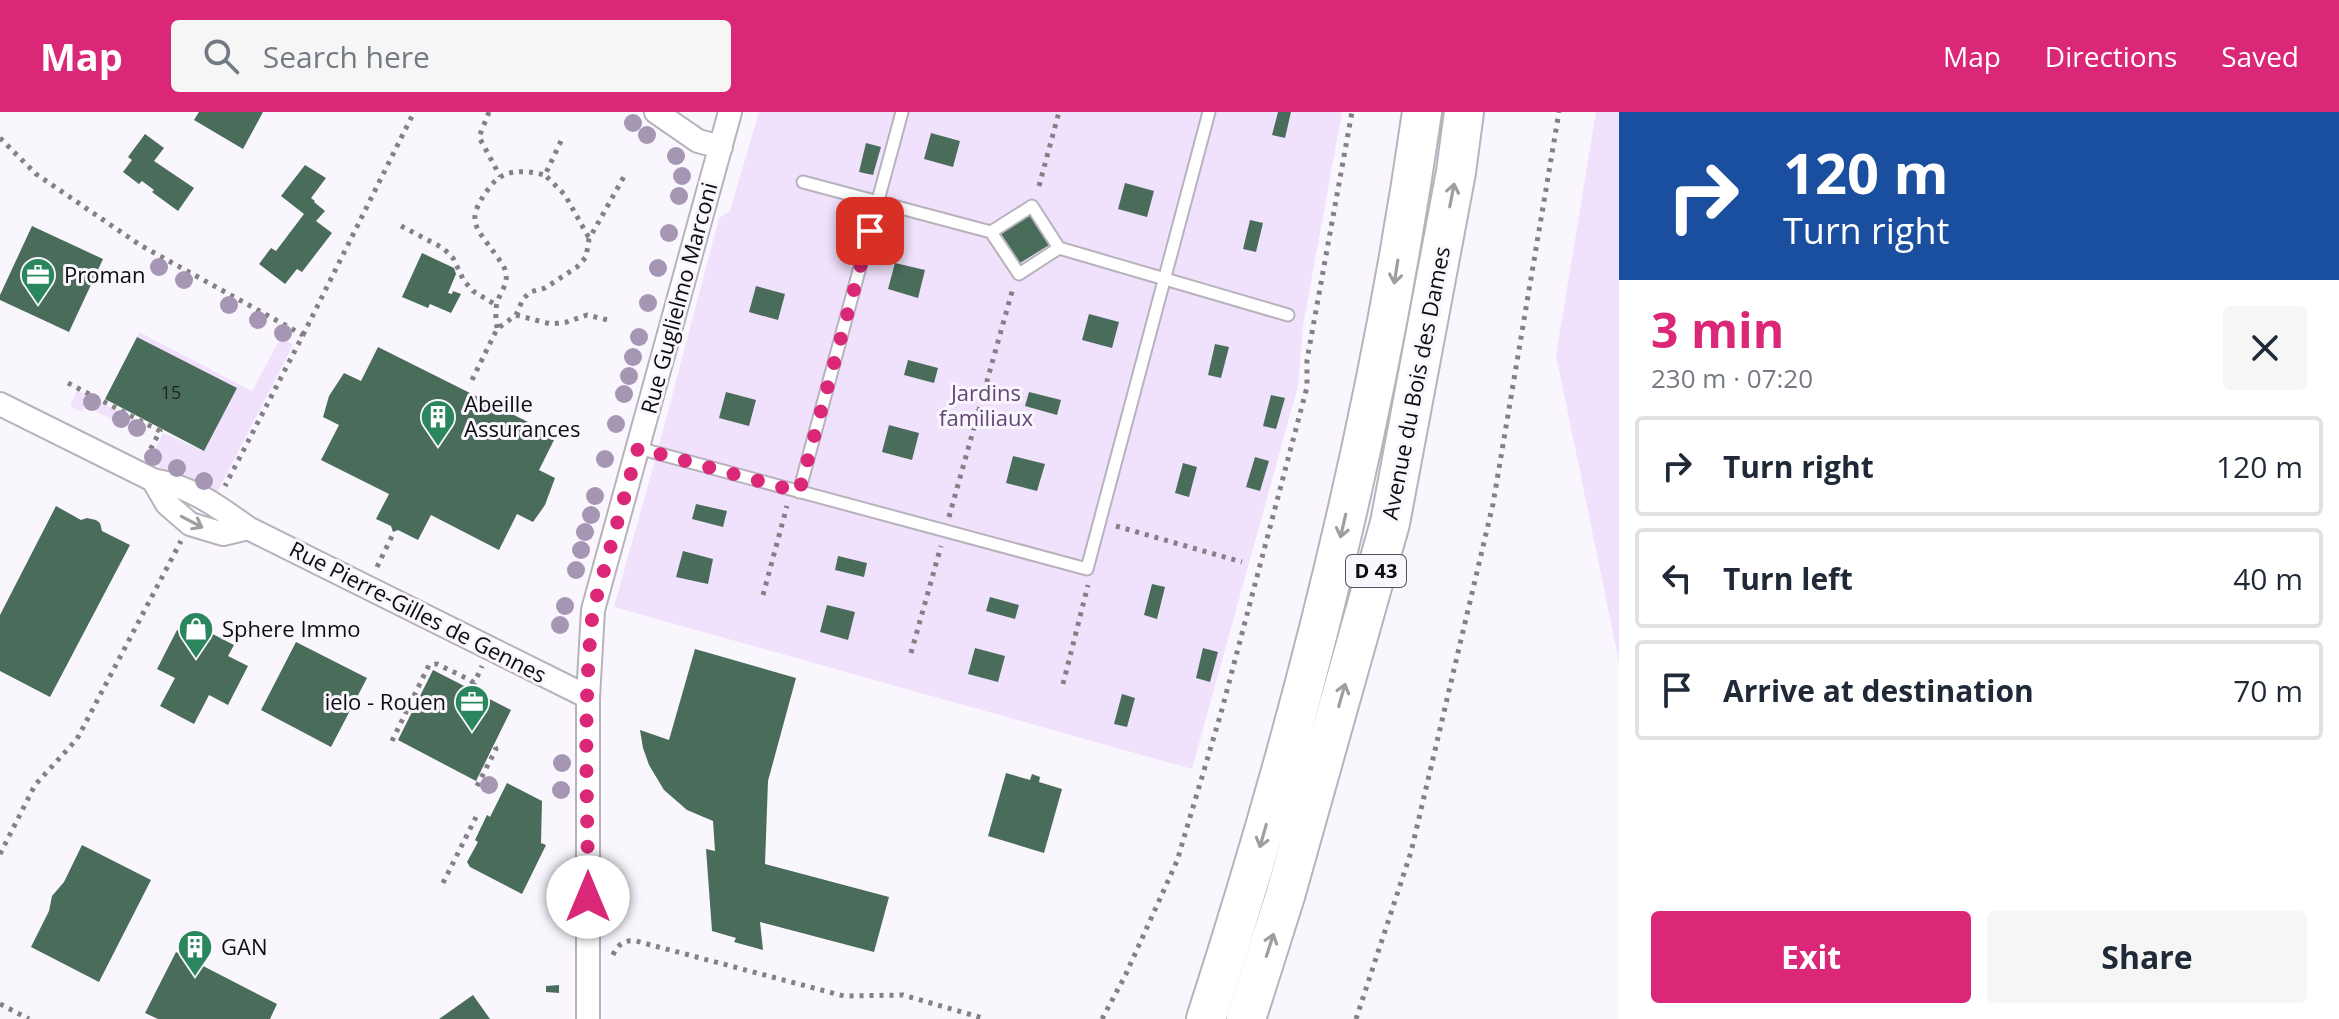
<!DOCTYPE html>
<meta charset="utf-8">
<style>
:root{--surface:#fff;--page:#f6f6f7;--text:#1f2937;--muted:#747a83;--line:#e0e1e3;--accent:#db2777}
body{margin:0;font-family:"Open Sans",sans-serif;background:var(--page);color:var(--text);height:100vh;display:flex;flex-direction:column;font-size:30px;white-space:nowrap}
*{box-sizing:border-box;margin:0}
p{font-size:26px;color:var(--muted)}
.icon{flex:none;width:44px;height:44px;fill:none;stroke:currentColor;stroke-width:2;stroke-linecap:round;stroke-linejoin:round}
.map{position:relative;flex:1;overflow:hidden}
.sheet{display:flex;flex-direction:column;background:var(--surface);width:720px}
.sheet>*{flex:none}
.guide{background:#1a4fa0;color:#fff;overflow:hidden}
.pin{position:absolute;display:grid;place-items:center;width:68px;height:68px;color:#fff;margin:-34px;border-radius:16px;box-shadow:0 4px 12px #0006}
.me{position:absolute;width:88px;margin:-44px;rotate:0deg;stroke-linejoin:round;filter:drop-shadow(0 0 6px #0008)}
.turn{display:flex;align-items:center;gap:28px;height:168px;padding:0 32px;font-size:36px}
.turn .icon{width:104px;height:104px;stroke-width:2.5}
.turn b{display:block;font-size:56px;line-height:68px}
.round{display:grid;place-items:center;flex:none;width:84px;height:84px;border-radius:8px;background:var(--page)}
.headline{display:flex;align-items:center;justify-content:space-between;height:136px;padding:0 32px}
h1{font-size:48px;font-weight:700;line-height:60px;color:var(--accent)}
.primary-button{display:flex;gap:16px;margin-top:auto;padding:16px 32px}
.primary-button a{flex:1;height:92px;border-radius:8px;background:var(--accent);color:#fff;font-size:32px;font-weight:700;line-height:92px;text-align:center}
.primary-button a+a{background:var(--page);color:var(--text)}
ul{padding:0;list-style:none}
li{display:flex;align-items:center;gap:24px;height:100px;margin:0 16px 12px;padding:0 16px;border:4px solid var(--line);border-radius:8px}
li div{flex:1}
li b{display:block;font-size:30px}
li em{font-style:normal}
header{display:flex;align-items:center;gap:48px;box-sizing:border-box;height:112px;padding:0 40px;background:var(--accent);color:#fff}
header strong{font-size:38px}
nav{display:flex;gap:44px;margin-inline-start:auto;font-size:28px}
.search{width:560px;height:72px;background:var(--page);display:flex;align-items:center;gap:20px;box-sizing:border-box;padding:0 28px;border-radius:8px;color:var(--muted);font-size:30px}
main{display:flex;flex:1;min-height:0}
.map>svg:first-child{display:block}
.green{fill:#f0e2fd}
.building{fill:#4a6c5a}
.lines{fill:none;stroke-linecap:round;stroke-linejoin:round}
.service-casing{stroke:#b7b2bc;stroke-width:15}
.minor-casing{stroke:#b7b2bc;stroke-width:26}
.trunk-casing{stroke:#b7b2bc;stroke-width:42}
.path{stroke:#838186;stroke-width:5;stroke-dasharray:4 6;stroke-linecap:butt}
.service{stroke:#fff;stroke-width:11}
.minor{stroke:#fff;stroke-width:22}
.trunk{stroke:#fff;stroke-width:38}
.tree{fill:#a596b3}
.oneway{stroke:#9e9e9f}
.route{stroke:#db2777;stroke-width:14;stroke-dasharray:0 25.2}
.labels{text-anchor:middle;stroke-width:6;stroke-linejoin:round;paint-order:stroke}
.number-label{font-size:18px;fill:#1c2422}
.shield{fill:#faf6fe;stroke:#545257;stroke-width:2}
.shield-label{font-size:20px;font-weight:bold;fill:#0d0c0f}
.poi-label{font-size:22px;fill:#0d0c0f;stroke:#faf6fe;text-anchor:start}
.street-label{font-size:22px;fill:#0d0c0f;stroke:#faf6fe}
.park-label{font-size:22px;fill:#604775;stroke:#faf6fe}
</style>
<header>
<strong>Map</strong>
<div class="search"><svg class="icon" aria-label="search" viewBox="0 0 24 24"><circle cx="10" cy="10" r="6"/><path d="M15 15l6 6"/></svg>Search here</div>
<nav><a>Map</a><a>Directions</a><a>Saved</a></nav>
</header>
<main>
<div class="map">
<svg width="1619" height="907" viewBox="0 0 1619 907">
<rect width="100%" height="100%" fill="#faf6fe"/>
<path class="green" d="M759 0H1342L1303 214 1298 274 1192 657 614 495 657 341 719 106 730 99Z
M1596 0H1619V550L1556 243Z
M139 220 252 279 281 225 293 233 215 385 150 350 163 321 204 339 236 276 137 225Z
M77 278 146 314 143 323 85 294 82 300 70 294Z"/>
<path class="building" d="M199 0H263L243 37 194 8Z
M1278 0H1291L1285 26 1272 23Z
M931 21 960 29 953 55 924 47Z
M145 22 164 36 154 49 194 76 178 99 152 80 154 78 142 69 139 72 123 60 132 48 128 45Z
M866 31 881 35 873 63 859 60Z
M305 53 326 66 311 86 315 89 314 90 325 99 316 109 332 121 302 160 297 157 285 172 259 152 271 136 276 139 304 102 281 84Z
M1125 71 1154 79 1147 105 1118 97Z
M1030 103 1049 133 1020 151 1001 122Z
M846 104 860 108 851 139 837 135Z
M1250 108 1263 111 1256 140 1243 137Z
M32 114 103 147 69 220 0 188V183Z
M422 141 454 156 456 162 448 181 452 182 453 179 461 182 451 201 430 192 428 196 402 185Z
M895 151 925 158 918 186 888 177Z
M756 174 785 182 778 208 749 200Z
M1089 202 1119 210 1112 236 1082 228Z
M137 225 237 276 204 339 105 287Z
M1215 232 1229 235 1221 266 1208 263Z
M378 235 556 324 539 358 555 366 545 393 533 410 517 402 499 438 431 403 418 428 398 418 393 420 391 414 376 407 389 382 321 348 339 313 323 305 329 284 344 261 361 269Z
M908 248 938 256 934 271 904 263Z
M726 280 756 288 749 314 719 306Z
M1029 280 1061 288 1057 303 1025 294Z
M1271 283 1285 286 1276 317 1263 314Z
M889 313 919 321 912 348 882 340Z
M1013 344 1045 352 1037 379 1006 371Z
M1255 345 1269 349 1260 379 1246 375Z
M1183 351 1197 355 1189 385 1175 381Z
M696 392 727 399 723 415 692 407Z
M56 394 81 408 87 406 96 408 100 411 102 419 130 433 50 585 0 559V503Z
M683 439 713 447 708 472 676 465Z
M838 444 867 451 864 465 835 458Z
M1152 472 1165 475 1157 507 1144 503Z
M990 485 1019 493 1015 507 986 499Z
M827 493 855 500 848 528 820 520Z
M201 516 234 533 228 544 248 554 228 593 209 583 194 612 160 594 175 566 157 557 177 518 196 527Z
M296 530 367 566 331 635 261 598Z
M975 536 1005 544 998 570 968 562Z
M1203 536 1218 540 1210 570 1196 566Z
M695 537 796 566 768 669 765 752 889 785 874 840 760 810 763 838 734 830 736 826 712 819 706 737 715 739 713 709 687 698 664 678 649 653 643 636 640 618 669 628Z
M433 558 511 598 476 669 398 628Z
M1122 582 1135 586 1127 615 1114 612Z
M1006 661 1030 668 1032 662 1040 665 1039 670 1062 677 1044 741 988 724Z
M507 671 542 689 541 731 546 733 522 782 470 755 467 750 478 730 475 728 487 703 490 705Z
M82 733 151 768 99 870 31 835 49 799 52 784 64 770Z
M176 840 277 892 270 907H158L145 901Z
M559 873V881L546 880V874Z
M473 883 490 907H439Z"/>
<g class="lines">
<defs>
<path id="service" d="M803 70 991 120
M1059 136 1019 162 991 120 1032 94 1059 136 1288 203
M638 336 1087 457 1209 0
M799 380 902 0"/>
<path id="minor" d="M656 0 698 29 721 35
M0 292 153 368C190 374 219 395 248 416L588 585
M153 368 167 392 190 412 223 422 248 416
M588 907V585L593 498 730 0"/>
<path id="trunk" d="M1206 907C1302 611 1378 308 1422 0
M1246 907 1285 784 1390 411 1456 60 1464 0"/>
</defs>
<use href="#service" class="service-casing"/>
<use href="#minor" class="minor-casing"/>
<use href="#trunk" class="trunk-casing"/>
<path class="path" d="M489 0 479 25 500 64
M0 26 36 62 140 133 303 223 225 374
M561 29 545 63 565 83 589 126
M1039 74 1059 0
M401 114 443 136 453 146 464 169 473 179 496 193
M516 203 551 212 567 210 587 203 612 209
M497 216C496 209 495 199 497 191 499 182 508 173 506 162 506 157 501 150 498 146 477 115 463 111 489 76 503 56 524 58 545 63
M303 223 414 0
M472 268 497 217 516 203 523 187 530 180 545 176 577 155 586 145 589 127 626 61
M68 271 160 319 148 342
M949 405 1013 176
M1116 414 1242 450
M377 455 393 422
M763 483 787 394
M911 541 941 434
M1063 572 1088 473
M473 574 482 554
M392 629 429 553 437 552 470 568 474 571 472 578
M477 674 496 637 494 633
M0 742 35 673 77 627 181 429
M443 771 476 705
M613 843C617 833 625 827 636 829L844 884 903 883 986 907
M0 892 29 907
M1102 907 1125 864 1177 749 1221 601 1307 275V248L1352 0
M1356 907 1411 740 1493 392 1559 0"/>
<use href="#service" class="service"/>
<use href="#minor" class="minor"/>
<use href="#trunk" class="trunk"/>
</g>
<g class="tree">
<circle cx="633" cy="11" r="9"/>
<circle cx="647" cy="23" r="9"/>
<circle cx="676" cy="44" r="9"/>
<circle cx="682" cy="64" r="9"/>
<circle cx="679" cy="84" r="9"/>
<circle cx="669" cy="121" r="9"/>
<circle cx="159" cy="155" r="9"/>
<circle cx="658" cy="156" r="9"/>
<circle cx="184" cy="168" r="9"/>
<circle cx="648" cy="191" r="9"/>
<circle cx="229" cy="193" r="9"/>
<circle cx="258" cy="208" r="9"/>
<circle cx="283" cy="221" r="9"/>
<circle cx="639" cy="225" r="9"/>
<circle cx="633" cy="245" r="9"/>
<circle cx="629" cy="264" r="9"/>
<circle cx="624" cy="282" r="9"/>
<circle cx="92" cy="290" r="9"/>
<circle cx="121" cy="307" r="9"/>
<circle cx="616" cy="312" r="9"/>
<circle cx="137" cy="316" r="9"/>
<circle cx="153" cy="345" r="9"/>
<circle cx="605" cy="347" r="9"/>
<circle cx="177" cy="356" r="9"/>
<circle cx="204" cy="369" r="9"/>
<circle cx="595" cy="384" r="9"/>
<circle cx="591" cy="403" r="9"/>
<circle cx="585" cy="420" r="9"/>
<circle cx="581" cy="438" r="9"/>
<circle cx="576" cy="458" r="9"/>
<circle cx="565" cy="494" r="9"/>
<circle cx="560" cy="513" r="9"/>
<circle cx="562" cy="651" r="9"/>
<circle cx="489" cy="673" r="9"/>
<circle cx="561" cy="678" r="9"/>
</g>
<defs><path id="oneway-shaft" d="M-6 0H5M1.5-3L5.5 0L1.5 3" fill="none" stroke-width="1.6" stroke-linecap="round" stroke-linejoin="round" transform="scale(2)"/></defs>
<g class="oneway">
<use href="#oneway-shaft" transform="translate(1452 83) rotate(-79)"/>
<use href="#oneway-shaft" transform="translate(1396 160) rotate(99)"/>
<use href="#oneway-shaft" transform="translate(192 410) rotate(28)"/>
<use href="#oneway-shaft" transform="translate(1343 414) rotate(103)"/>
<use href="#oneway-shaft" transform="translate(1342 583) rotate(-74)"/>
<use href="#oneway-shaft" transform="translate(1263 724) rotate(106)"/>
<use href="#oneway-shaft" transform="translate(1270 833) rotate(-72)"/>
</g>
<g class="lines">
<path class="route" d="M588 785C588 690 582 593 593 498L638 336 799 380 870 119"/>
</g>
<defs>
<symbol id="office-pin" viewBox="-11 -11 22 30"><path d="M0 17L-7.5 6A9.5 9.5 0 1 1 7.5 6Z" fill="#29865d" stroke="#faf6fe"/><path d="M-6-3h4V-5.5h4V-3h4V5H-6ZM-1-4.5V-3h2v-1.5ZM-6 0V1H6V0Z" fill="#fff"/></symbol>
<symbol id="building-pin" viewBox="-11 -11 22 30"><path d="M0 17L-7.5 6A9.5 9.5 0 1 1 7.5 6Z" fill="#29865d" stroke="#faf6fe"/><path d="M-4-6H4V6H1V3H-1V6H-4ZM-2.5-4.3h1.7v1.8h-1.7ZM.8-4.3h1.7v1.8H.8ZM-2.5-1h1.7V.8h-1.7ZM.8-1h1.7V.8H.8Z" fill="#fff"/></symbol>
<symbol id="shop-pin" viewBox="-11 -11 22 30"><path d="M0 17L-7.5 6A9.5 9.5 0 1 1 7.5 6Z" fill="#29865d" stroke="#faf6fe"/><path d="M-5-2.5h2.3a2.7 3.5 0 0 1 5.4 0H5L5.5 6h-11ZM-1.5-2.5h3a1.5 2.3 0 0 0-3 0Z" fill="#fff"/></symbol>
</defs>
<g fill-rule="evenodd">
<use href="#office-pin" x="18" y="143" width="40" height="54"/>
<use href="#building-pin" x="418" y="285" width="40" height="54"/>
<use href="#shop-pin" x="176" y="497" width="40" height="54"/>
<use href="#office-pin" x="452" y="570" width="40" height="54"/>
<use href="#building-pin" x="175" y="815" width="40" height="54"/>
</g>
<g class="labels">
<g class="number-label">
<text x="171" y="287">15</text>
</g>
<rect class="shield" x="1346" y="443" width="60" height="32" rx="6"/>
<g class="shield-label">
<text x="1376" y="466">D 43</text>
</g>
<g class="poi-label">
<text x="64" y="171">Proman</text>
<text x="464" y="300">Abeille<tspan x="464" dy="25">Assurances</tspan></text>
<text x="222" y="525">Sphere Immo</text>
<text x="446" y="598" text-anchor="end">ielo - Rouen</text>
<text x="221" y="843">GAN</text>
</g>
<g class="street-label">
<text transform="translate(679 186) rotate(-75)" y="8">Rue Guglielmo Marconi</text>
<text transform="translate(1416 271) rotate(-79)" y="8">Avenue du Bois des Dames</text>
<text transform="translate(418 500) rotate(27)" y="8">Rue Pierre-Gilles de Gennes</text>
</g>
<g class="park-label">
<text x="986" y="289">Jardins<tspan x="986" dy="25">familiaux</tspan></text>
</g>
</g>
</svg>
<div class="pin" style="left:870px;top:119px;background:#d93025"><svg class="icon" aria-label="arrive" viewBox="0 0 24 24"><path d="M6 21V4h12l-3 4 3 4H6"/></svg></div>
<svg class="me" style="left:588px;top:785px" viewBox="-20 -20 40 40"><circle r="19" fill="#fff"/><path d="M0-13L10 11 0 6-10 11z" fill="#db2777"/></svg>
</div>
<section class="sheet">
<div class="guide">
<div class="turn"><svg class="icon" aria-label="right" viewBox="0 0 24 24"><path d="M7 20v-9h11M14 6l5 5-5 5"/></svg><div><b>120 m</b>Turn right</div></div>
</div>
<div class="headline"><div><h1>3 min</h1><p>230 m · 07:20</p></div><a class="round"><svg class="icon" aria-label="close" viewBox="0 0 24 24"><path d="M6 6l12 12M18 6L6 18"/></svg></a></div>
<ul>
<li><svg class="icon" aria-label="right" viewBox="0 0 24 24"><path d="M7 20v-9h11M14 6l5 5-5 5"/></svg><div><b>Turn right</b></div><em>120 m</em></li>
<li><svg class="icon" aria-label="left" viewBox="0 0 24 24"><path d="M17 20v-9H6M10 6l-5 5 5 5"/></svg><div><b>Turn left</b></div><em>40 m</em></li>
<li><svg class="icon" aria-label="arrive" viewBox="0 0 24 24"><path d="M6 21V4h12l-3 4 3 4H6"/></svg><div><b>Arrive at destination</b></div><em>70 m</em></li>
</ul>
<div class="primary-button"><a>Exit</a><a>Share</a></div>
</section>
</main>
